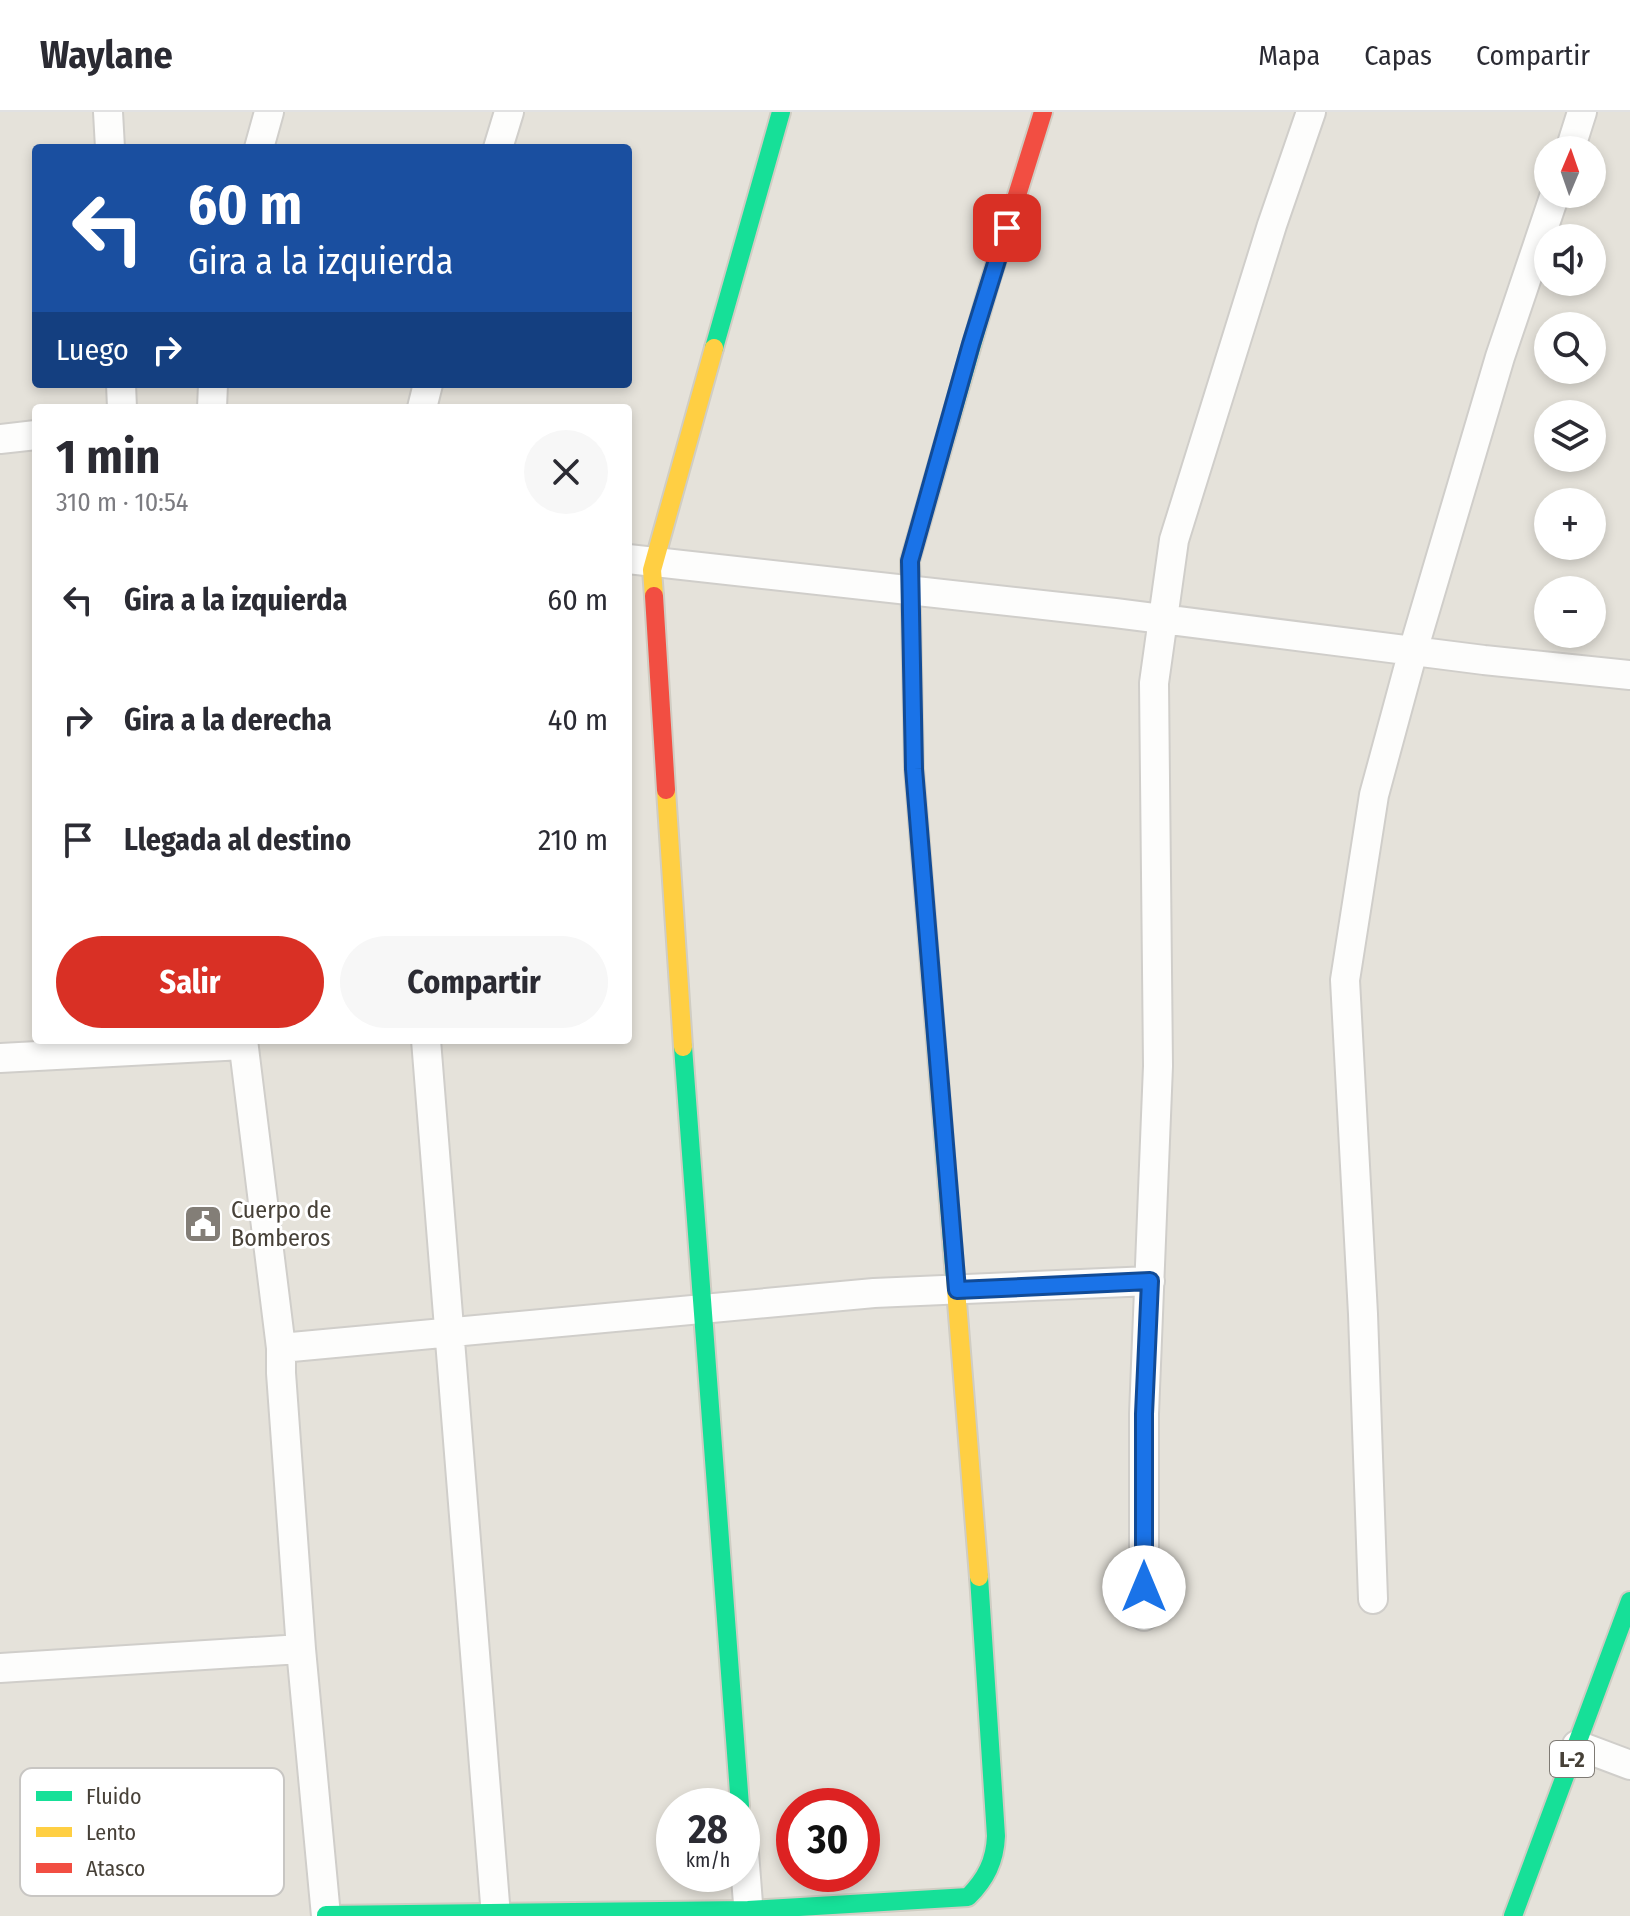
<!DOCTYPE html>
<html lang="es">
<meta charset="utf-8">
<style>
:root{--surface:#fff;--page:#f7f7f7;--text:#2b2b33;--muted:#7c7c81;--line:#e1e1e2;--accent:#d93025}
body{margin:0;font-family:"Fira Sans Condensed",sans-serif;background:var(--page);color:var(--text);height:100vh;display:flex;flex-direction:column;font-size:30px;white-space:nowrap}
*{box-sizing:border-box;margin:0}
p{font-size:26px;color:var(--muted)}
.icon{flex:none;width:44px;height:44px;fill:none;stroke:currentColor;stroke-width:2;stroke-linecap:round;stroke-linejoin:round}
.map{position:relative;flex:1;overflow:hidden}
.side{position:absolute;left:32px;top:292px;width:600px;height:640px;display:flex;flex-direction:column;background:var(--surface);border-radius:8px;box-shadow:0 4px 12px #0003}
.side>*{flex:none}
.top-card{position:absolute;left:32px;top:32px;width:600px;height:244px;border-radius:8px;box-shadow:0 4px 12px #0003;background:#1a4fa0;color:#fff;overflow:hidden}
.needle{width:52px;rotate:2deg}
.buttons{position:absolute;left:1534px;top:24px;display:grid;gap:16px}
.buttons a{display:grid;place-items:center;width:72px;height:72px;border-radius:50%;background:var(--surface);box-shadow:0 4px 12px #0003;font-size:40px}
.speed{position:absolute;left:656px;top:1676px;display:flex;gap:16px;font-size:40px;font-weight:700;text-align:center}
.speed>*{display:grid;place-content:center;width:104px;height:104px;border-radius:50%;background:var(--surface);box-shadow:0 4px 12px #0003;line-height:1}
.speed small{font-size:20px;font-weight:400}
.speed .limit{border:12px solid #d22;background:#fff;color:#111}
.pin{position:absolute;display:grid;place-items:center;width:68px;height:68px;color:#fff;margin:-34px;border-radius:16px;box-shadow:0 4px 12px #0006}
.me{position:absolute;width:88px;margin:-44px;rotate:0deg;stroke-linejoin:round;filter:drop-shadow(0 0 6px #0008)}
.turn{display:flex;align-items:center;gap:28px;height:168px;padding:0 24px;font-size:36px}
.turn .icon{width:104px;height:104px;stroke-width:2.5}
.turn b{display:block;font-size:56px;line-height:68px}
.then{display:flex;align-items:center;height:76px;padding:0 24px;background:#0003;gap:16px;font-size:30px}
.round{display:grid;place-items:center;flex:none;width:84px;height:84px;border-radius:42px;background:var(--page)}
.head{display:flex;align-items:center;justify-content:space-between;height:136px;padding:0 24px}
h1{font-size:48px;font-weight:700;line-height:60px}
.action{display:flex;gap:16px;margin-top:auto;padding:16px 24px}
.action a{flex:1;height:92px;border-radius:48px;background:var(--accent);color:#fff;font-size:32px;font-weight:700;line-height:92px;text-align:center}
.action a+a{background:var(--page);color:var(--text)}
ul{padding:0;list-style:none}
li{display:flex;align-items:center;gap:24px;height:120px;padding:0 24px}
li div{flex:1}
li b{display:block;font-size:30px}
li em{font-style:normal}
header{display:flex;align-items:center;gap:48px;box-sizing:border-box;height:112px;padding:0 40px;background:var(--surface);border-bottom:2px solid var(--line)}
header strong{font-size:38px}
nav{display:flex;gap:44px;margin-inline-start:auto;font-size:28px}
.map>svg:first-child{display:block}
.residential{fill:#e5e2da;fill-rule:evenodd}
.lines{fill:none;stroke-linecap:round;stroke-linejoin:round}
.street-casing{stroke:#d0ceca;stroke-width:32}
.fast-casing{stroke:#d0cdc3;stroke-width:22}
.slow-casing{stroke:#d0cdc3;stroke-width:22}
.jam-casing{stroke:#d0cdc3;stroke-width:22}
.street{stroke:#fdfdfc;stroke-width:28}
.fast{stroke:#16e098;stroke-width:18}
.slow{stroke:#ffcf43;stroke-width:18}
.jam{stroke:#f24e42;stroke-width:18}
.route-casing{stroke:#114b97;stroke-width:20}
.route{stroke:#1a73e8;stroke-width:14}
.labels{text-anchor:middle;stroke-width:6;stroke-linejoin:round;paint-order:stroke}
.shield{fill:#fff;stroke:#7e7a74;stroke-width:2}
.shield-label{font-size:22px;font-weight:bold;fill:#474138}
.poi-label{font-size:24px;fill:#474138;stroke:#fff;text-anchor:start}
.key{fill:#fff;stroke:#c8c6c3;stroke-width:2}
.key-label{font-size:22px;fill:#474138}
</style>
<header>
<strong>Waylane</strong>
<nav><a>Mapa</a><a>Capas</a><a>Compartir</a></nav>
</header>
<div class="map">
<svg width="1630" height="1804" viewBox="0 0 1630 1804">
<rect width="100%" height="100%" fill="#f2f0ec"/>
<path class="residential" d="M0 0H1630V1804H0ZM36 36H628V272H36ZM1548 38H1592V82H1548ZM1548 126H1592V170H1548ZM1548 214H1592V258H1548ZM36 296H628V928H36ZM1548 302H1592V346H1548ZM1548 390H1592V434H1548ZM1548 478H1592V522H1548ZM674 1694H742V1762H674ZM794 1694H862V1762H794Z"/>
<g class="lines">
<defs>
<path id="street" d="M108 0 110 36
M259 36 269 0
M498 36 509 0
M1570 38 1582 0
M121 272 122 296
M212 296 213 272
M422 296 428 272
M0 327 36 323
M628 447 1115 501 1484 548 1630 563
M243 928 281 1236V1261L301 1537 326 1804
M426 928 496 1804
M0 946 243 933
M281 1236 874 1181 1150 1169
M1373 1487 1363 1202 1345 868 1374 683 1413 539 1500 245 1555 82
M1144 1504V1302L1158 954 1154 571 1174 428 1272 113 1311 0
M0 1556 301 1537
M1577 1633 1630 1653
M742 1715 749 1804"/>
<path id="fast" d="M714 236 781 0
M683 935 740 1694
M955 1165 914 657 910 449 989 173
M326 1803 748 1798 968 1785C986 1767 995 1749 996 1724L979 1465
M1513 1804 1630 1489"/>
<path id="slow" d="M654 484 652 458 714 236
M666 678 683 935
M955 1165 979 1465"/>
<path id="jam" d="M989 173 1043 0
M654 484 666 678"/>
</defs>
<use href="#street" class="street-casing"/>
<use href="#fast" class="fast-casing"/>
<use href="#slow" class="slow-casing"/>
<use href="#jam" class="jam-casing"/>
<use href="#street" class="street"/>
<use href="#fast" class="fast"/>
<use href="#slow" class="slow"/>
<use href="#jam" class="jam"/>
</g>
<g class="lines">
<defs>
<path id="route" d="M1007 116 971 232 910 449 914 657 957 1178 1150 1169 1144 1302V1475"/>
</defs>
<use href="#route" class="route-casing"/>
<use href="#route" class="route"/>
</g>
<defs>
<symbol id="civic-square" viewBox="-11 -11 22 22"><rect x="-9" y="-9" width="18" height="18" rx="4" fill="#837e77" stroke="#fff"/><path d="M-.6-6.5H3V-4.5H.6V-3L4-1V1h2V6H-6V1h2V-1L-.6-3ZM-1.2 2.5V6h2.4V2.5Z" fill="#fff"/></symbol>
</defs>
<g fill-rule="evenodd">
<use href="#civic-square" x="181" y="1090" width="44" height="44"/>
</g>
<g class="labels">
<rect class="shield" x="1550" y="1629" width="44" height="36" rx="6"/>
<g class="shield-label">
<text x="1572" y="1655">L-2</text>
</g>
<g class="poi-label">
<text x="231" y="1106">Cuerpo de<tspan x="231" dy="28">Bomberos</tspan></text>
</g>
</g>
<rect x="20" y="1656" width="264" height="128" rx="12" class="key"/>
<rect x="36" y="1679" width="36" height="10" fill="#16e098"/>
<rect x="36" y="1715" width="36" height="10" fill="#ffcf43"/>
<rect x="36" y="1751" width="36" height="10" fill="#f24e42"/>
<g class="key-label">
<text x="86" y="1692">Fluido</text>
<text x="86" y="1728">Lento</text>
<text x="86" y="1764">Atasco</text>
</g>
</svg>
<div class="buttons">
<a><svg class="needle" viewBox="-14 -14 28 28"><path d="M0-13l5 13h-10z" fill="#e53935"/><path d="M0 13l5-13h-10z" fill="#7c7c81"/></svg></a>
<a><svg class="icon" aria-label="sound" viewBox="0 0 24 24"><path d="M4 9h4l5-4v14l-5-4H4zM17 9q2 3 0 6"/></svg></a>
<a><svg class="icon" aria-label="search" viewBox="0 0 24 24"><circle cx="10" cy="10" r="6"/><path d="M15 15l6 6"/></svg></a>
<a><svg class="icon" aria-label="layers" viewBox="0 0 24 24"><path d="M12 4l9 5-9 5-9-5zM3 14l9 5 9-5"/></svg></a>
<a>+</a>
<a>−</a>
</div>
<div class="speed"><div>28<small>km/h</small></div><div class="limit">30</div></div>
<div class="pin" style="left:1007px;top:116px;background:#d93025"><svg class="icon" aria-label="arrive" viewBox="0 0 24 24"><path d="M6 21V4h12l-3 4 3 4H6"/></svg></div>
<svg class="me" style="left:1144px;top:1475px" viewBox="-20 -20 40 40"><circle r="19" fill="#fff"/><path d="M0-13L10 11 0 6-10 11z" fill="#1a73e8"/></svg>
<div class="top-card">
<div class="turn"><svg class="icon" aria-label="left" viewBox="0 0 24 24"><path d="M17 20v-9H6M10 6l-5 5 5 5"/></svg><div><b>60 m</b>Gira a la izquierda</div></div>
<div class="then">Luego<svg class="icon" aria-label="right" viewBox="0 0 24 24"><path d="M7 20v-9h11M14 6l5 5-5 5"/></svg></div>
</div>
<section class="side">
<div class="head"><div><h1>1 min</h1><p>310 m · 10:54</p></div><a class="round"><svg class="icon" aria-label="close" viewBox="0 0 24 24"><path d="M6 6l12 12M18 6L6 18"/></svg></a></div>
<ul>
<li><svg class="icon" aria-label="left" viewBox="0 0 24 24"><path d="M17 20v-9H6M10 6l-5 5 5 5"/></svg><div><b>Gira a la izquierda</b></div><em>60 m</em></li>
<li><svg class="icon" aria-label="right" viewBox="0 0 24 24"><path d="M7 20v-9h11M14 6l5 5-5 5"/></svg><div><b>Gira a la derecha</b></div><em>40 m</em></li>
<li><svg class="icon" aria-label="arrive" viewBox="0 0 24 24"><path d="M6 21V4h12l-3 4 3 4H6"/></svg><div><b>Llegada al destino</b></div><em>210 m</em></li>
</ul>
<div class="action"><a>Salir</a><a>Compartir</a></div>
</section>
</div>
